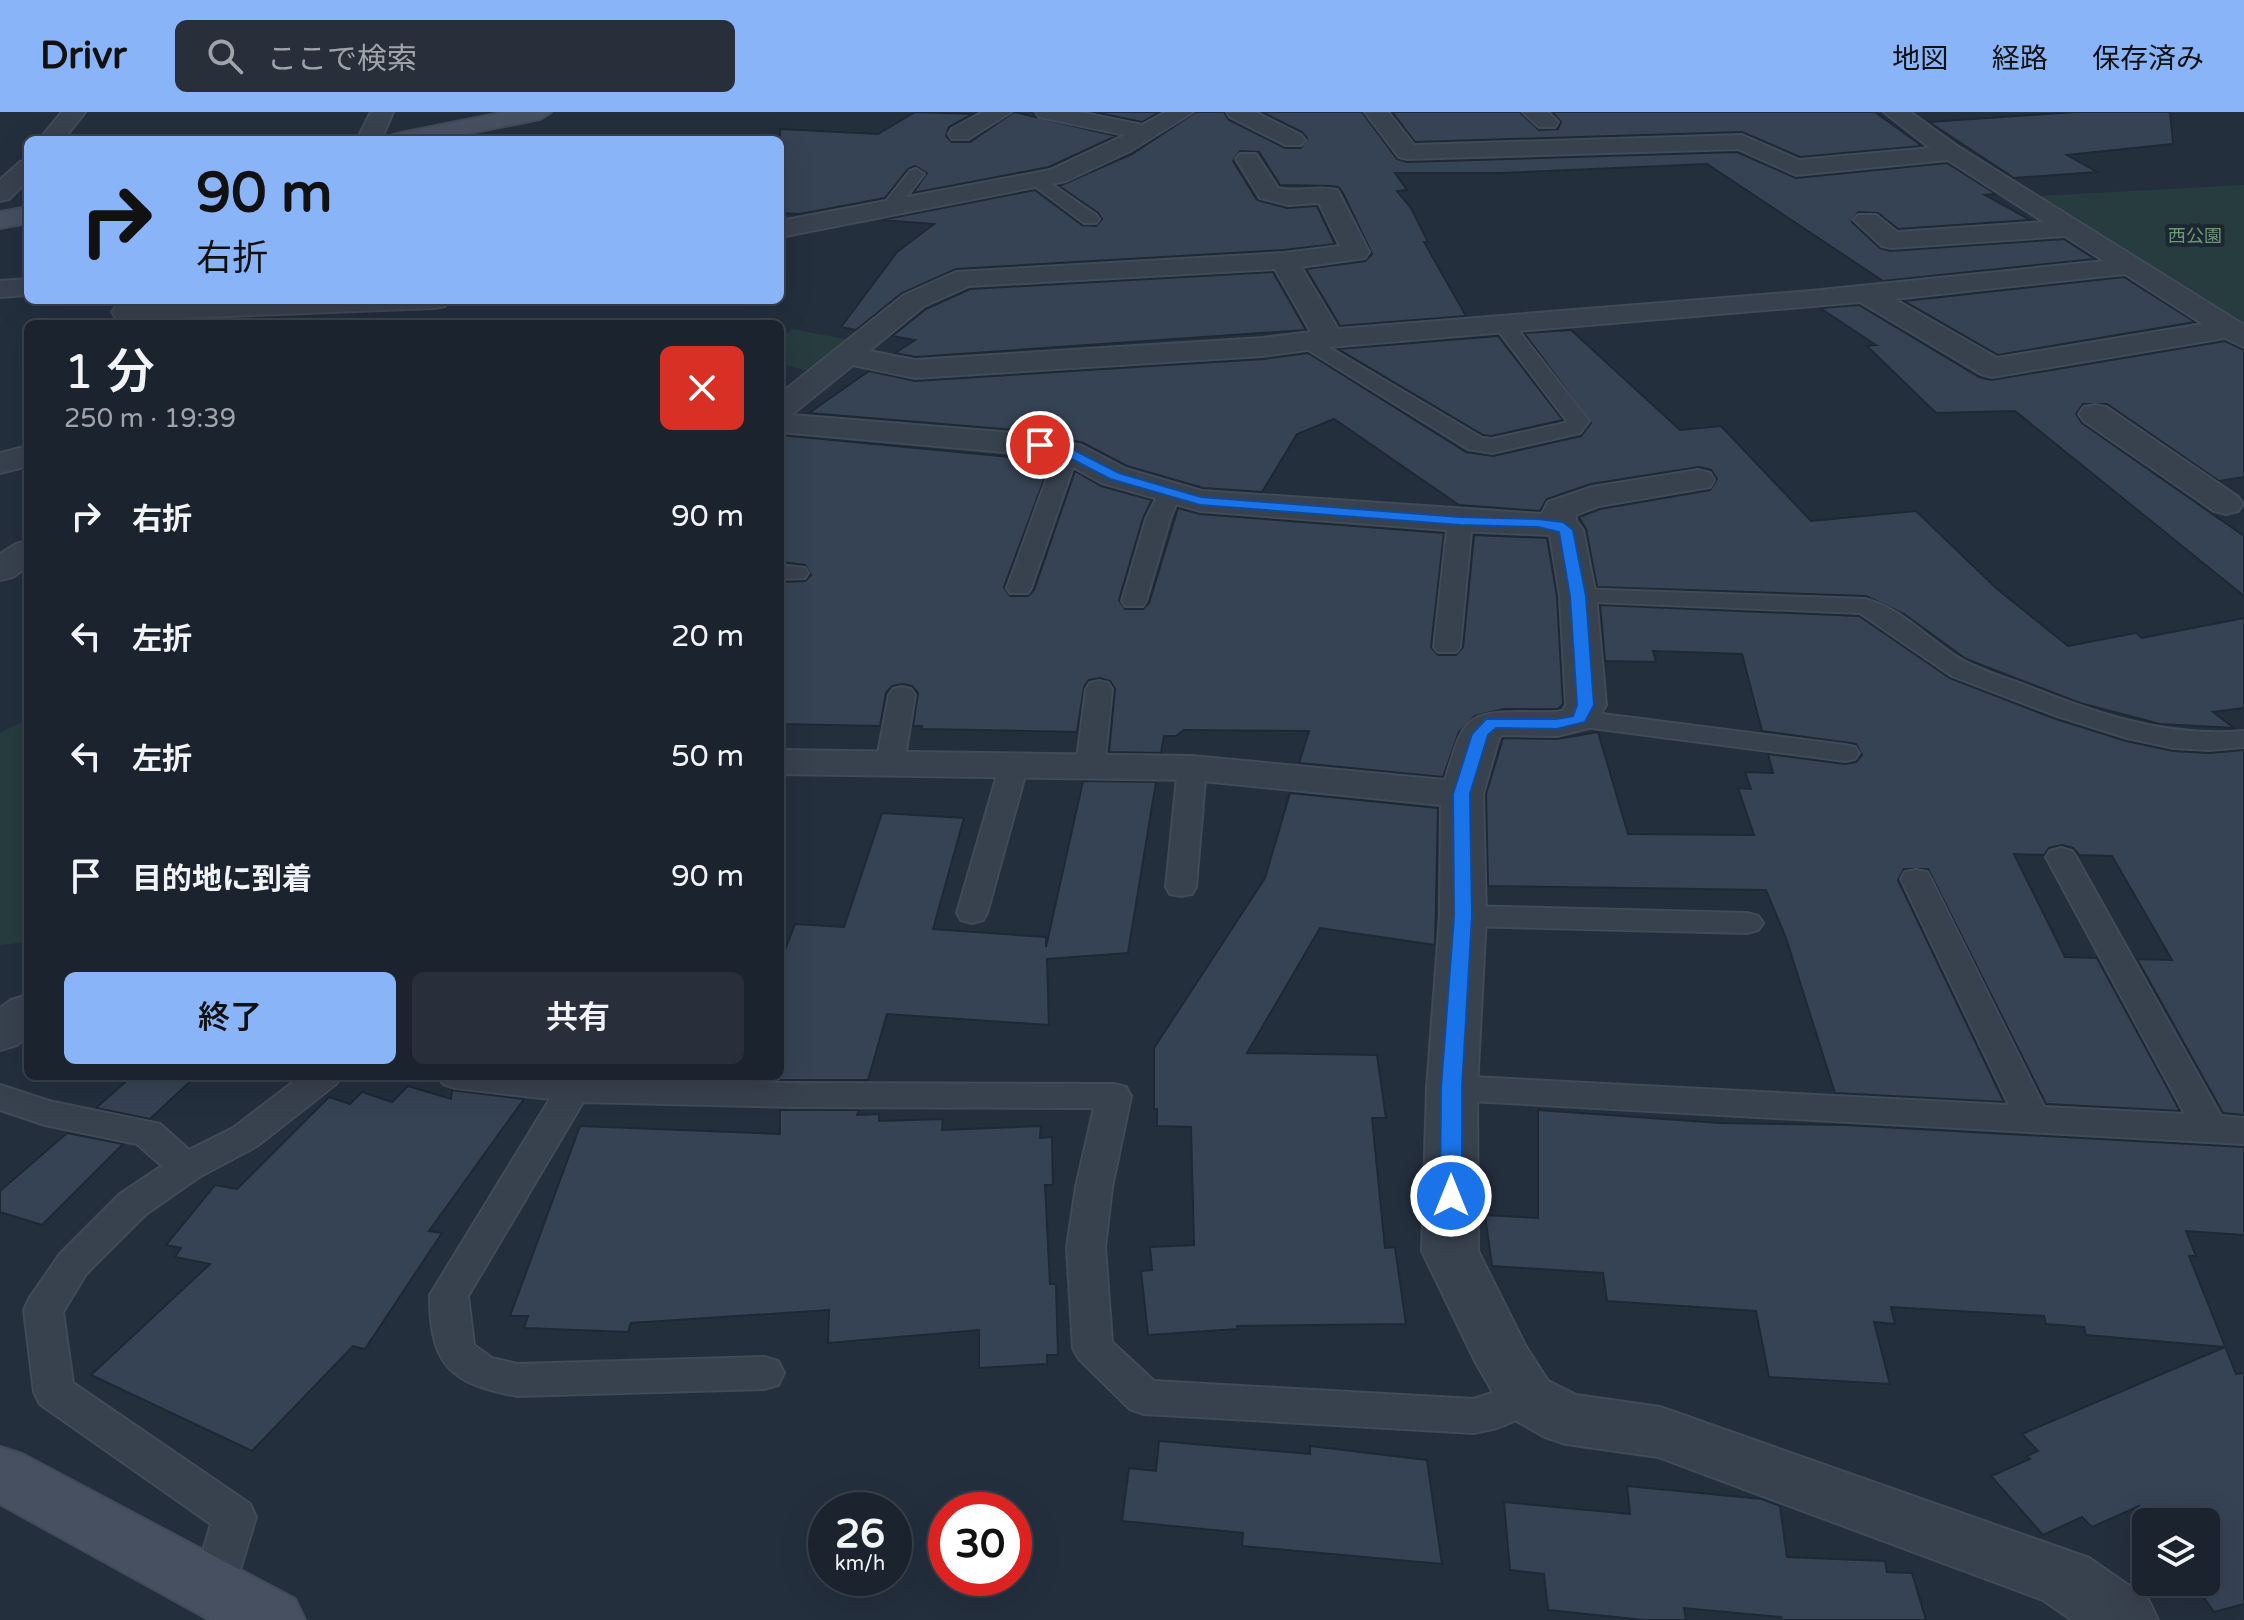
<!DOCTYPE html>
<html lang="ja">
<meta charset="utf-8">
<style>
:root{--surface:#1b232e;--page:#282f3a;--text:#f1f3f6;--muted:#a0a4aa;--line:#39404a;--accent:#8ab4f8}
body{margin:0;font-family:"Varela Round","Noto Sans JP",sans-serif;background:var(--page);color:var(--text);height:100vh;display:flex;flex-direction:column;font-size:30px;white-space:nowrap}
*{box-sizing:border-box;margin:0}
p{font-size:26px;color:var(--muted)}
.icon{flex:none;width:44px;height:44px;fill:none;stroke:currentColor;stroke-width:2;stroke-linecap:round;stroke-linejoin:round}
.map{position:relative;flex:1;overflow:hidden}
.sheet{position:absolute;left:24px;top:208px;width:760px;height:760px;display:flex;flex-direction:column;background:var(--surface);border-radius:12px;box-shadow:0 8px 32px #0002,0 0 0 2px var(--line)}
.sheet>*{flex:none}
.top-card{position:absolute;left:24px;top:24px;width:760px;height:168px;border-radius:12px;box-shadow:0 8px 32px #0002,0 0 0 2px var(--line);background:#8ab4f8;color:#111;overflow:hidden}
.tools{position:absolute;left:2132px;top:1396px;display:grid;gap:16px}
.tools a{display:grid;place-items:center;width:88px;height:88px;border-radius:12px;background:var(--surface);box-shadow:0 8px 32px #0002,0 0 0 2px var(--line);font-size:40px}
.speed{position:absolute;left:808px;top:1380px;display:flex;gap:16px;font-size:40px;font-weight:700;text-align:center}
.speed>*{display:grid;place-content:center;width:104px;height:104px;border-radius:50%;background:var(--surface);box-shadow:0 8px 32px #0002,0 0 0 2px var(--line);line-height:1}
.speed small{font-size:20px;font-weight:400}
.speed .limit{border:12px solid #d22;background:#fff;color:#111}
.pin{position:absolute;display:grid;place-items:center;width:68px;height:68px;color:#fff;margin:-34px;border:4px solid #fff;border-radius:50%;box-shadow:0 2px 8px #0007}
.me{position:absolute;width:88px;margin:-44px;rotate:0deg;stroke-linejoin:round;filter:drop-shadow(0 0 6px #0008)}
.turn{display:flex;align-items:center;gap:28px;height:168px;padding:0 40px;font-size:36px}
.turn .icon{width:104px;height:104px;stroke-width:2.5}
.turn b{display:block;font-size:56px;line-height:68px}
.round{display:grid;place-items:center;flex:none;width:84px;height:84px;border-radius:12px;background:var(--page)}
.headline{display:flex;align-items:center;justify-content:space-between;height:136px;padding:0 40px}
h1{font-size:48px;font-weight:600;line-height:60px}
.button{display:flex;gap:16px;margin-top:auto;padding:16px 40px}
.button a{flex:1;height:92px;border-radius:12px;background:var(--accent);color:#111;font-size:32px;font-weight:600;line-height:92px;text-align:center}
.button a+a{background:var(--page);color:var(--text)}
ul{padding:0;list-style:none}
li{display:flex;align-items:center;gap:24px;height:120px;padding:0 40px}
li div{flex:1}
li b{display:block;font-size:30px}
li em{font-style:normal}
header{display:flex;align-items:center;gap:48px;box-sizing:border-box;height:112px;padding:0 40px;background:var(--accent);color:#111}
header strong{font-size:38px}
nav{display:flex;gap:44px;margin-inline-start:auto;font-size:28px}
.search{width:560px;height:72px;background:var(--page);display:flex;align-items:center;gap:20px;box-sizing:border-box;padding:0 28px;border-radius:12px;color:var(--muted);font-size:30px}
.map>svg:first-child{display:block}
.green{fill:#263c3f}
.building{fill:#364354;stroke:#1f2835;stroke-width:2}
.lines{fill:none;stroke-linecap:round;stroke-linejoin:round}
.lane-casing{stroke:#414a57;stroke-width:4}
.street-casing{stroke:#414a57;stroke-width:4}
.secondary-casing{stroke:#414a57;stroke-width:4}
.lane{fill:#38414e;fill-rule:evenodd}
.street{fill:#38414e;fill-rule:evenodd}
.secondary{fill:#465061;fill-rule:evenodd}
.route{fill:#1a73e8;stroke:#114b97;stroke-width:2}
.labels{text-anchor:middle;stroke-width:8;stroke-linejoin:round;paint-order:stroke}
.far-park-label{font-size:18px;fill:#6b9a76;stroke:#1d2633}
</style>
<header>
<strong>Drivr</strong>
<div class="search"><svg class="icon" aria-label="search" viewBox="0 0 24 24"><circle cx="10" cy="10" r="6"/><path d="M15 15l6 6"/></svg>ここで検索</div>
<nav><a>地図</a><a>経路</a><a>保存済み</a></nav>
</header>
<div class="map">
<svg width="2244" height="1508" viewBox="0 0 2244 1508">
<rect width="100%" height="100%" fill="#242f3e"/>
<path class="green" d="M2244 73V213L2038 84Z
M792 217 850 228 810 260 780 251V227Z
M28 607V830L0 833V621Z"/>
<path class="building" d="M915 0 973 2 949 15 946 24 952 30H970L1014 0 1116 24 1049 55 913 81 927 61 915 54 908 57 885 86 800 102 780 101V17L878 22Z
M1094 0H1160L1142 10Z
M1196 0H1224L1229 8 1285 36H1301L1307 26 1302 20 1262 0H1362L1397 47 1407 50 1737 40 1796 66 1947 51 1996 82 1985 83 2030 108 1898 117 1878 101 1858 100 1852 110 1880 136 1890 139 2064 127 2095 147 1883 169 1707 52 1501 61H1395L1407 78 1397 79 1411 96 1428 130H1424L1466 204 1340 214 1306 157 1365 149 1372 142 1343 81 1338 75 1330 74 1280 73 1259 40 1240 39 1233 49 1257 88 1287 96 1317 94 1335 132 1284 138 956 157 902 181 856 218 841 215 897 140 934 112 881 108 1035 78 1082 113 1096 114 1102 107 1098 101 1059 74 1132 42Z
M1392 0H1520L1539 18 1558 17 1561 10 1552 0H1875L1922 34 1800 45 1742 20 1415 30Z
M2075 0H2170L2173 32 2067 43 2097 60 2014 66 1929 10Z
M1273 160 1306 218 915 245 895 241 915 228 892 224 926 197 970 177Z
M2124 165 2195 210 1998 243 1904 189Z
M1859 193 1979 265 1991 268 2225 229 2244 238V365L2219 369 2107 292H2083L2076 302 2082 311 2244 424V484L2015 299 1936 301 1867 234 1876 233 1820 196Z
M1571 218 1680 318 1721 314 1811 409 1916 399 1996 476 2068 534 2136 521 2142 526 2244 506V596L2213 600 2234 616 2160 612 2080 591 1966 547 1904 502 1866 484 1597 475 1586 417 1579 405 1600 397 1710 378 1717 367 1711 358 1699 355 1591 372 1547 387 1540 399 1459 393 1334 307 1297 322 1262 380 1203 376 1127 354 1083 331 1040 320 809 301 869 259 915 269 1263 247 1308 241 1466 340 1493 344 1581 324 1591 311 1524 221Z
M1498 224 1563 308 1492 324 1483 323 1338 237Z
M780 323 1051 349 1004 475 1010 484H1028L1034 478 1075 359 1101 374 1152 388 1143 406 1119 488 1125 497H1143L1149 491 1178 396 1200 402 1444 421 1431 535 1438 543H1456L1463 535 1474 423 1547 426 1557 484 1563 592 1558 597H1504L1475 604 1459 620 1443 665 1299 651 1309 619 1184 618 1176 624H1164L1161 641 1109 640 1115 577 1110 569 1100 566 1089 568 1084 575 1077 620 922 617V614H913L918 581 912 574 903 572 892 574 886 581 880 614 780 612V470L805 469 811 463 805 453 780 450Z
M1600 493 1859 504 1950 566 2053 606 2126 629 2173 639 2209 641 2244 638V1003L2223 1001 2137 847 2172 848 2112 744 2079 743 2073 736 2062 733 2049 736 2044 743 2014 742 2065 845 2097 846 2180 999 2046 992 1928 757H1904L1898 768 2004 990 1835 981 1786 826 1766 778 1488 774 1486 682 1503 626 1557 627 1598 620 1628 722 1754 723 1738 676 1751 677 1745 660 1773 661 1768 642 1845 652 1856 650 1862 643 1856 632 1762 619 1742 542 1653 539 1656 550 1605 549Z
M1083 669 1156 670 1128 841 1047 847 1049 913 887 902 868 968H780V851L795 812 844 815 882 701 964 706 933 817 1046 825V835Z
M1290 681 1438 696 1435 833 1320 816 1247 941 1377 943 1386 1006H1372L1385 1136 1395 1135 1406 1212 1237 1214 1238 1217 1148 1223 1141 1159 1152 1158 1150 1135 1194 1133 1191 1015 1157 1014V997H1154V936L1265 766Z
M132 964H196L150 1007 96 996Z
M408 974 451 987 452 978 524 987 429 1119 442 1121 365 1237 353 1234 252 1339 91 1263 210 1152 175 1145 181 1136 166 1133 215 1073 237 1077 329 985 350 992 362 980 392 990Z
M780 998H859L857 1003 879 1002V1009L943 1007 942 1018 1041 1014 1040 1026 1052 1025 1053 1073H1045L1050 1172H1056L1058 1243H1047V1252L979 1256V1218L828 1231 829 1198 631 1211 628 1220 524 1216 528 1204H510L580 1014 780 1022Z
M1538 998 1720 1011 1845 1013 2244 1035V1123L2186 1119 2196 1144H2189L2236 1262 2244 1261V1492L2214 1500 2193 1470H2206V1410H2150L2139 1394 2092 1415 2082 1405 2043 1423 1991 1364 2030 1347 2027 1344 2038 1339 2022 1322 2225 1235 2086 1223 2084 1215 2046 1212 2044 1204 1891 1195 1895 1212 1874 1210 1890 1272 1769 1265 1756 1199 1607 1189 1603 1161 1492 1154 1485 1103 1538 1106Z
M67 1021 123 1032 42 1113 0 1100V1079Z
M1159 1329 1310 1342V1334L1427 1348 1442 1452 1242 1434 1243 1421 1122 1409 1129 1356 1156 1359Z
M1627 1374 1762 1387 1780 1394 1787 1445 1885 1449 1887 1460 1912 1461 1926 1508H1782L1781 1505 1684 1496 1686 1508H1644L1548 1498 1544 1462 1510 1458 1504 1390 1630 1402Z"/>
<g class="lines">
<defs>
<path id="lane" d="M916 57 924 62 904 88 909 94 906 98H894L887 88 910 59Z
M1038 63 1096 103 1099 107 1096 111H1084L1032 72 1030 68 1032 64Z
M1504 207 1511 209 1589 309 1580 321 1492 341 1468 337 1294 229 1304 223 1311 225 1482 326 1492 327 1565 311 1567 309 1494 213Z
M1071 334 1082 341 1073 355 1031 476 1028 481H1010L1007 476 1051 355 1063 336Z
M1169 375 1177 377 1180 382 1170 407 1146 489 1143 494H1125L1122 489 1146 407 1161 377Z
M1460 402 1468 404 1472 409 1460 535 1456 540H1438L1434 535 1448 409 1452 404Z
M780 453 805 456 808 461 805 466 780 467Z
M1578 477 1865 487C1901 496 1927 526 1957 545 1978 558 2003 565 2025 573 2097 602 2166 626 2244 619V635L2209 638 2174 636 2127 626 2054 603 1952 564 1860 501 1569 489 1566 484 1569 479Z
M1099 569 1108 571 1112 577 1104 655 1100 661 1090 663 1080 661 1076 655 1086 577 1090 571Z
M902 575 911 577 915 583 904 652 900 658 890 660 880 658 876 652 889 583 893 577Z
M1579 599 1845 633 1855 635 1859 641 1855 647 1845 649 1569 613 1565 607 1569 601Z
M1014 645 1024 647 1028 653 987 801 983 808 972 811 961 808 957 801 1000 653 1004 647Z
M1192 648 1202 650 1206 656 1196 775 1192 782 1181 784 1170 782 1166 775 1178 656 1182 650Z
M2061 736 2072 739 2076 745 2221 1004 2244 1006V1032L1452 988 1440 985 1435 976 1440 967 1452 964 2009 993 1901 767 1905 760 1916 758 1927 760 1931 767 2044 995 2185 1002 2046 745 2050 739Z
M1463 794 1747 801 1758 804 1763 811 1758 818 1747 821 1463 814 1452 811 1448 804 1452 797Z
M301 964H341L336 972 257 1034 199 1065 146 1102 86 1162 63 1200 73 1271 250 1392 256 1405 230 1491 214 1497 198 1491 192 1477 211 1412 40 1292 34 1280 24 1198 29 1187 60 1142 120 1082 162 1054 137 1032 45 1013 0 998V973L49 989 160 1012 189 1038 233 1016Z
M438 964 792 971 1114 972 1126 975 1131 984 1112 1075 1105 1135 1112 1230 1154 1269 1474 1287 1527 1269 1541 1274 1547 1286 1541 1298 1497 1316 1474 1321 1144 1302 1130 1297 1079 1247 1073 1236 1067 1135 1076 1075 1094 996 792 995 583 990 468 1184 474 1233 492 1246 517 1252 764 1245 778 1249 784 1261 778 1273 764 1277 517 1284C450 1272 430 1253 430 1183L550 987 455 976 443 972Z"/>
<path id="street" d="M62 0H85L63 28H39Z
M371 0H393L381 28H357Z
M983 0H1011L968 27H952L949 22 952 17Z
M1036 0H1079L1142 13 1166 0H1193L1130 39 1066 69 780 125V109L1050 58 1125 23 1039 5Z
M1227 0H1255L1301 23 1305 28 1301 33H1285L1230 5Z
M1365 0H1388L1414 33 1742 23 1799 48 1930 36 1884 0H1910L1960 36 2244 213V235L2225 226 1992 265 1981 262 1860 190 1329 235 1263 244 915 266 853 253 791 303 1040 323 1082 334 1126 357 1202 379 1542 402 1548 390 1592 375 1698 358 1710 361 1714 368 1710 375 1599 394 1576 403V409L1583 418 1596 484 1606 593 1593 615 1557 624 1502 623 1499 626 1483 682 1486 804 1477 976 1478 1139 1525 1233 1548 1269 1576 1283 1660 1295 2089 1446 2148 1487 2158 1508H2072L2043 1488 1658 1345 1566 1332 1545 1325 1506 1303 1475 1249 1422 1139 1427 976 1440 804 1441 693 1192 668 780 662V638L1192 644 1445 668C1463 611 1461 599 1525 600 1538 600 1551 601 1563 599L1566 593 1560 484 1550 423 1460 419 1200 399 1102 371 1060 348 1039 343 780 320V282L904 183 956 160 1284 141 1340 134 1319 91 1288 93 1260 86 1236 47 1240 42H1256L1278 76C1298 81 1317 73 1337 78L1340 83 1369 140 1365 146 1301 155 1338 217 1811 179 2104 149 2065 124 1891 136 1882 134 1854 108 1858 103H1876L1897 120 2044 110 1948 48 1796 63 1738 37 1407 47 1399 45ZM1275 157 1311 220 1263 226 915 248 869 239 924 194 969 174ZM2125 162 2203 212 1997 246 1894 187Z
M1523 0H1548L1558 10 1555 15H1539Z
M28 48V68L9 87 0 89V68L20 50Z
M28 167V183L0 185V169Z
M219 188H449L445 194 435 196 126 208 116 206 112 200 116 194 126 192Z
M2095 293 2106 295 2238 385 2243 392 2238 399 2226 402 2214 399 2084 309 2079 302 2084 295Z
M28 334V354L0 361V341Z
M28 429V454L13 465 0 468V442L16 432Z
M28 883V924L17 933 0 938V896L11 888Z"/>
<path id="secondary" d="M506 0H551L540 7 435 28H389L393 23 401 21Z
M28 95V111L0 116V100Z
M0 1335 22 1342 295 1487 305 1508H210L0 1392Z"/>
</defs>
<use href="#lane" class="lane-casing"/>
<use href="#street" class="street-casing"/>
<use href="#secondary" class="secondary-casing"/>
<use href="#lane" class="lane"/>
<use href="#street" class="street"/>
<use href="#secondary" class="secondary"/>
</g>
<path class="route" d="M1040 329 1076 339 1119 361 1201 385 1460 405 1538 407 1563 410 1573 418 1586 484 1594 593 1585 610 1557 617 1496 616 1488 623 1470 682 1472 804 1462 976V1084L1458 1090 1451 1093 1443 1090 1440 1084 1441 976 1454 804 1453 682 1472 622 1486 607H1557L1573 604 1577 593 1570 484 1559 420 1538 415 1460 413 1200 393 1110 367 1066 344 1035 336V331Z"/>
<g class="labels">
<g class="far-park-label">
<text x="2195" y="130">西公園</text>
</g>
</g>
</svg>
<div class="tools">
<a><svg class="icon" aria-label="layers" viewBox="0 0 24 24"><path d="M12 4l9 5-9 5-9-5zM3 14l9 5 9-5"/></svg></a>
</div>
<div class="speed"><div>26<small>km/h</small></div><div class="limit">30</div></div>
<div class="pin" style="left:1040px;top:333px;background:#d93025"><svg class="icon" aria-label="arrive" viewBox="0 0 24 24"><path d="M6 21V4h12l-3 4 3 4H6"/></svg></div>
<svg class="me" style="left:1451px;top:1084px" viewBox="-20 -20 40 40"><circle r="17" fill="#1a73e8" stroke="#fff" stroke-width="3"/><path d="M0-11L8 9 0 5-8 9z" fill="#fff"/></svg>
<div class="top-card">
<div class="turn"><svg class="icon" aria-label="right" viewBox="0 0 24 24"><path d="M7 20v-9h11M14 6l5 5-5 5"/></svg><div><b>90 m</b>右折</div></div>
</div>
<section class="sheet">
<div class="headline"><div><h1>1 分</h1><p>250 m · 19:39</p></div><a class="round" style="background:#d93025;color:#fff"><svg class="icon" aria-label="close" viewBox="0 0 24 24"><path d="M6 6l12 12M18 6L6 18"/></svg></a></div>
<ul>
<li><svg class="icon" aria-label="right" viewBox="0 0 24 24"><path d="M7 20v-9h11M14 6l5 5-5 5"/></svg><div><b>右折</b></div><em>90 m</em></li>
<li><svg class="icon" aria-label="left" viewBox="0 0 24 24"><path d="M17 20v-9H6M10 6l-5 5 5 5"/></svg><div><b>左折</b></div><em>20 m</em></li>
<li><svg class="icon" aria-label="left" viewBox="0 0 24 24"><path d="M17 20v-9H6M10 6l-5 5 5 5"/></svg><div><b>左折</b></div><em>50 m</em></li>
<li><svg class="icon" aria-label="arrive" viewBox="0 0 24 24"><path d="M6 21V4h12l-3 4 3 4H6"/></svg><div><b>目的地に到着</b></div><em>90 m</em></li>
</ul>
<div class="button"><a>終了</a><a>共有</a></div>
</section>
</div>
